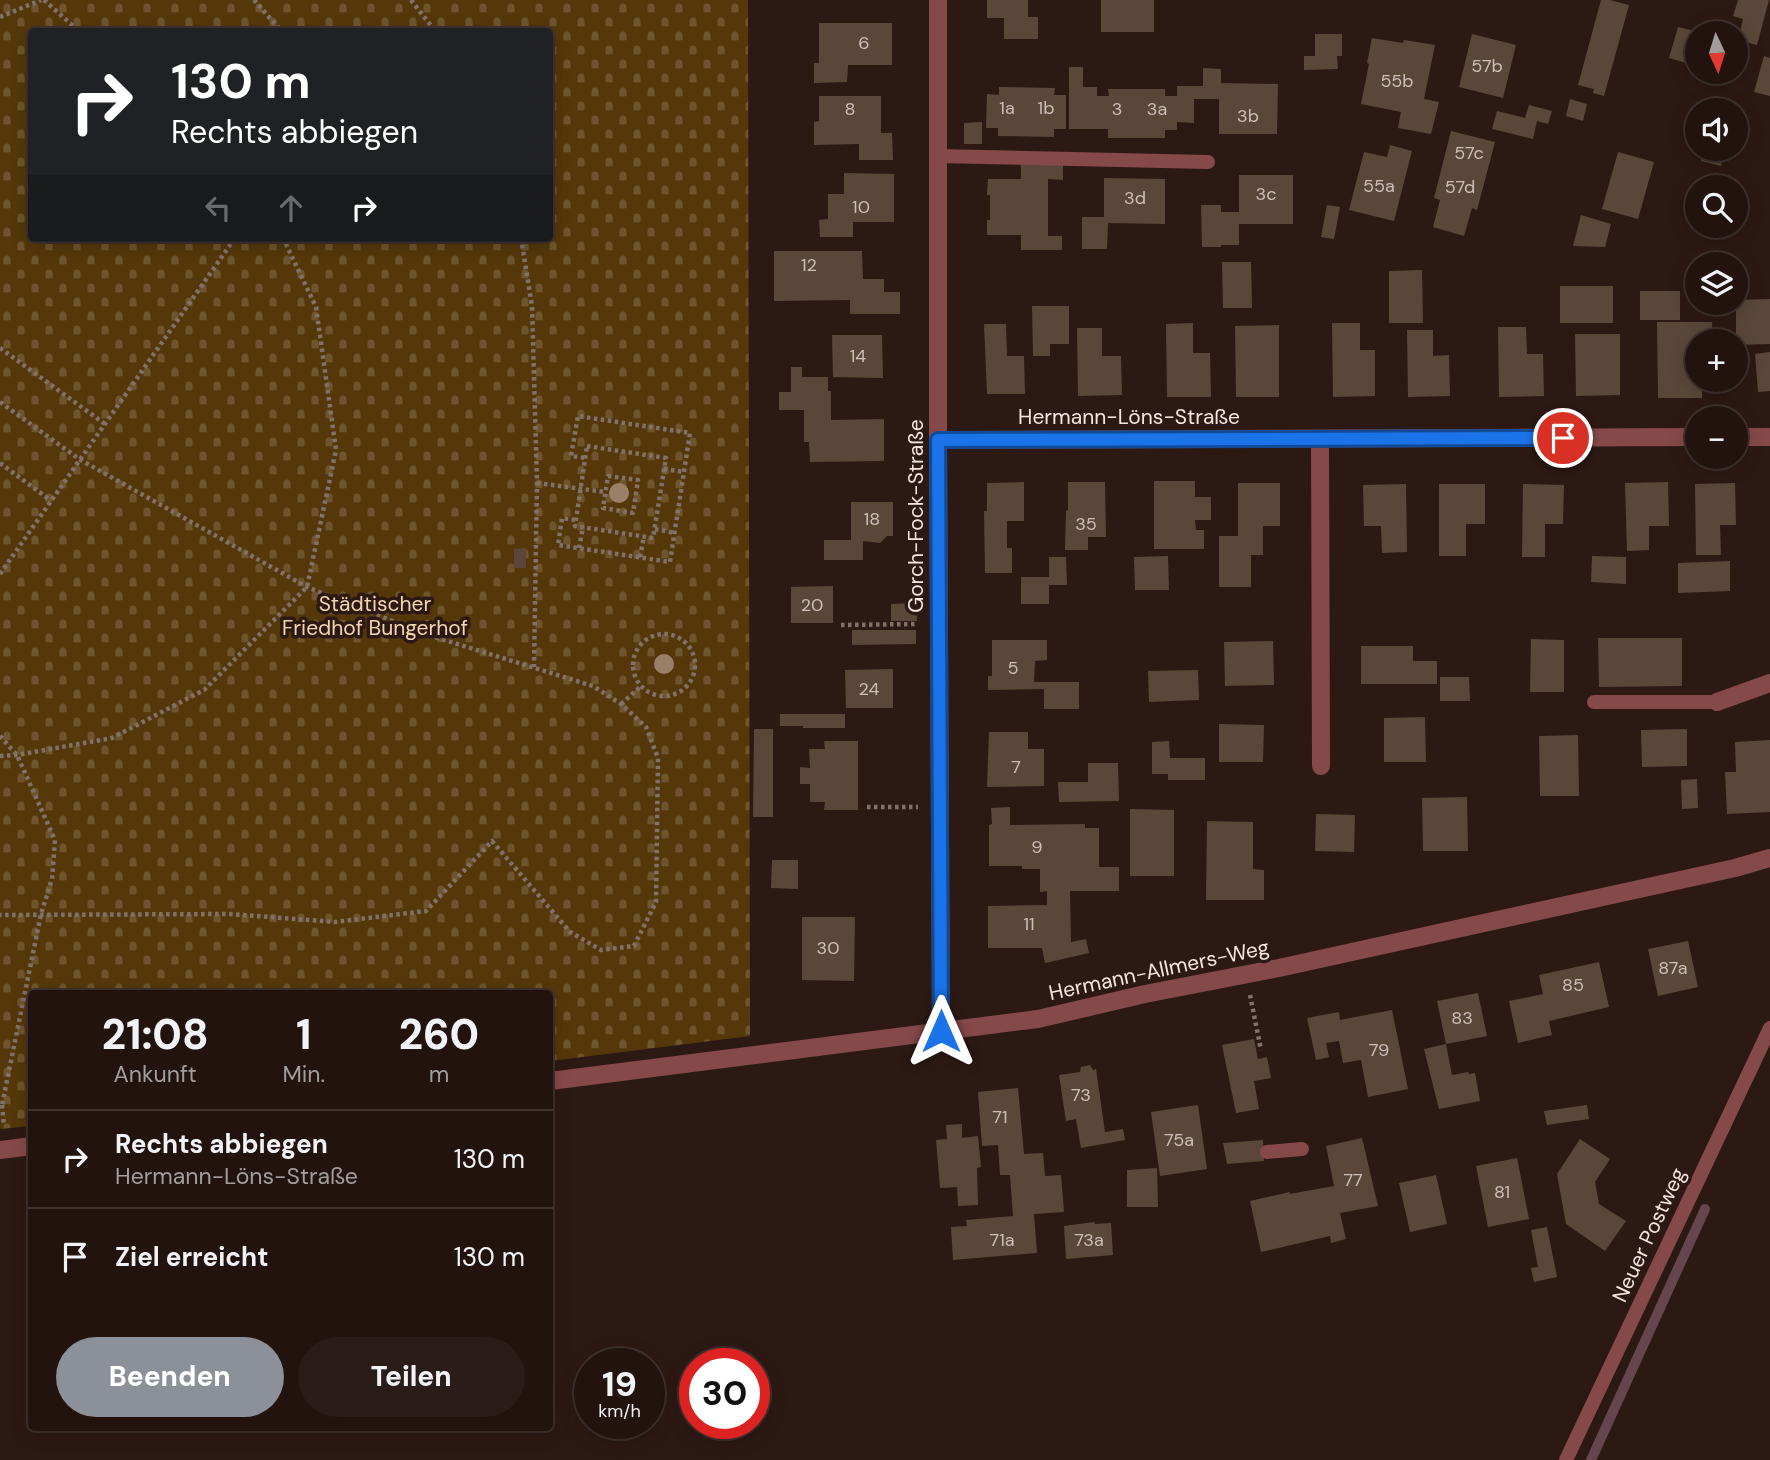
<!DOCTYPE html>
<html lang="de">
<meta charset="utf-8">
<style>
:root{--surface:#22130f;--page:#2a1c18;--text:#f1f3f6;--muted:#a29e9e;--line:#3f322f;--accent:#8c9099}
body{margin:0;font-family:"DM Sans",sans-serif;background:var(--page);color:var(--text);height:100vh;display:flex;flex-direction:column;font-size:26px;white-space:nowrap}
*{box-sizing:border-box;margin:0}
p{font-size:23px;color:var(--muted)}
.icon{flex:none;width:38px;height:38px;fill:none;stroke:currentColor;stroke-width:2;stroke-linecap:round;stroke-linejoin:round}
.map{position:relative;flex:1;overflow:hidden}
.panel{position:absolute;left:28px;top:990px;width:525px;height:441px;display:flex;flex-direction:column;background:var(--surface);border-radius:7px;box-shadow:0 4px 18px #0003,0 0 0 2px var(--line)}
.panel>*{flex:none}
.hud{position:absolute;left:28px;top:28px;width:525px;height:214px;border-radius:7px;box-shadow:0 4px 18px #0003,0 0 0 2px var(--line);background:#202124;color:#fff;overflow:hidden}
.needle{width:46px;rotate:176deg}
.controls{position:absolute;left:1685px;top:21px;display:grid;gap:14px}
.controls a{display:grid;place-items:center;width:63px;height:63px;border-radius:50%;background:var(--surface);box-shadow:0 4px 18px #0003,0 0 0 2px var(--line);font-size:35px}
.speed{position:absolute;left:574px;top:1348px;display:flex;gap:14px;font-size:35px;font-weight:700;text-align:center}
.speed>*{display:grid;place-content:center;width:91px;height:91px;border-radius:50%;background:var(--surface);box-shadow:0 4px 18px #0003,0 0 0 2px var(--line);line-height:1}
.speed small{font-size:18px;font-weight:400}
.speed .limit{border:10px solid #d22;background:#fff;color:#111}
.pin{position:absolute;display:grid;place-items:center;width:60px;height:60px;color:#fff;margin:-30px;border:4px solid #fff;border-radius:50%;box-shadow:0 2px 7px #0007}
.me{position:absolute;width:77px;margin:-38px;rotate:0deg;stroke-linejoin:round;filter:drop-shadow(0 0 5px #0008)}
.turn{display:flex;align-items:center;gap:24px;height:147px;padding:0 28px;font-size:32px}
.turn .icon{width:91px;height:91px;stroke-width:2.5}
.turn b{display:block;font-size:49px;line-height:60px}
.lanes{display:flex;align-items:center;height:66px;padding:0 28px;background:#0003;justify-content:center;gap:35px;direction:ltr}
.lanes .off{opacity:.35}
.eta{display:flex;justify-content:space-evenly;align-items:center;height:119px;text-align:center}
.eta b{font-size:42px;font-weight:800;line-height:49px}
.primary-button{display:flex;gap:14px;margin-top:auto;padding:14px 28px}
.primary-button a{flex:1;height:80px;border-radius:42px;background:var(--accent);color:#fff;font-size:28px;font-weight:800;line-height:80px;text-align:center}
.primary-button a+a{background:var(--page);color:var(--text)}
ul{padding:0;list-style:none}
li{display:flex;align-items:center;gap:21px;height:98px;padding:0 28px;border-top:2px solid var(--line)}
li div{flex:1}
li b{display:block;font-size:26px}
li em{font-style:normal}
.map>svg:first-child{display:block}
.cemetery{fill:url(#cemetery-stones);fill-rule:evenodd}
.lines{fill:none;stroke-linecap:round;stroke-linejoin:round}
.stream{stroke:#65454e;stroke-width:10}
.building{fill:#5a473a}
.path{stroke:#82706b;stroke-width:4.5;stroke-dasharray:3.5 3.5;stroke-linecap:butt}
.service{stroke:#86494a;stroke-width:14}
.minor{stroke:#86494a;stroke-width:18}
.tree{fill:#9a8069}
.route-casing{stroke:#114b97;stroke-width:18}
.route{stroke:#1a73e8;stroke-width:12}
.labels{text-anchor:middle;stroke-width:7;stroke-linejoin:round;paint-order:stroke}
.number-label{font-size:18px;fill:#cebeb8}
.street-label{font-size:21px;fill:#f5e6e2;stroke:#2d1914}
.park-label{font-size:21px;fill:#f4d5ae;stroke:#2d1914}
</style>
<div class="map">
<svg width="1770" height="1460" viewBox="0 0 1770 1460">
<defs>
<pattern id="cemetery-stones" width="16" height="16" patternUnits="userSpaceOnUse" patternTransform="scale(1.75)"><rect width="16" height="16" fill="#55380a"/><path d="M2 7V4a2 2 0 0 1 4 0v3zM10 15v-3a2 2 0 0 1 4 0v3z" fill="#6e552d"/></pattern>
</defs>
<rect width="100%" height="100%" fill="#2d1914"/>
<path class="cemetery" d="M0 0H748L750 1036 550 1061V994H32L31 1126 0 1129ZM32 32H550V238H32Z"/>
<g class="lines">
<path class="stream" d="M1591 1460 1705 1209"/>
</g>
<path class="building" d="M987 0H1028V17H1038V39H1004V18H987Z
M1101 0H1154V32H1101Z
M1601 0H1610L1629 5 1604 96 1593 93 1594 89 1578 85Z
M1738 0H1769L1757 45 1738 40 1743 19 1733 16Z
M819 23H892V65H848L847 82 814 83V63H819Z
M1678 27 1698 32 1697 66 1669 58Z
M1315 34H1342V56H1337L1338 69 1304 70V56H1315Z
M1472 34 1516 45 1503 98 1459 87Z
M1372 38 1403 43 1404 40 1435 45 1424 99 1439 102 1431 134 1398 128 1401 112 1361 104 1369 64 1367 63Z
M1764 56 1770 58V96L1754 92Z
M1069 67H1083V87H1097V96H1109L1108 89H1165V96H1177V86H1203V68L1221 69V83L1278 84 1277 134H1219V99H1194V123L1177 122V130H1165V138H1108V129H1069Z
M999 87 1055 88 1054 95H1066V129H1054V137L998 136V128H986L987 94 999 95Z
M819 96H881V133H892L893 160H859V144L814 145V122L819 121Z
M1570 99 1587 104 1583 121 1566 116Z
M1529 105 1552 111 1548 124 1537 121 1533 139 1492 129 1497 111 1525 118Z
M982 122V144H964V123Z
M1451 131 1495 142 1477 210 1472 208 1464 236 1433 227 1440 200 1434 198Z
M1390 145 1412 151 1394 221 1349 210 1364 152 1387 157Z
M1704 149H1725L1721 166 1701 161Z
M1618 152 1654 162 1638 219 1602 209Z
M1021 165H1063V180L1048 179V236H1062V250H1021V235H987V220H990V195H987L988 179H1021Z
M844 173 894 174V222H853V237H820L819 220 828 219V194H844Z
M1239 175H1293V224H1239V245H1221V247H1202L1201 205H1221V212H1239Z
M1104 178 1165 179V224L1108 223 1107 249H1082V217H1104Z
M1327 205 1340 207 1334 239 1321 237Z
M1581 215 1611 224 1605 247 1573 246Z
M774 251H862L863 279H884V292H900V314H850V300L774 301Z
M1222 262H1251L1252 308H1223Z
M1422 270 1423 323H1389V271Z
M1560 286H1613V323H1560Z
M1640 291H1680V320H1640Z
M1770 299V344L1736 345V300Z
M1032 306H1069V344H1050V356H1033Z
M1657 322H1712L1713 341H1698V380H1702V398H1658Z
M1193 323V353H1210L1211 397H1167L1166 324Z
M1332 323H1360V350H1375V396L1333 397Z
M984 324H1006L1007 356H1024L1025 394H987Z
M1279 325V397H1236L1235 326Z
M1498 327H1526L1527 354H1543L1544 396 1499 397Z
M1077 328H1102V356H1121L1122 395 1078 396Z
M1407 330H1433V356L1449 355 1450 396 1408 397Z
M1575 334H1620V395L1576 396Z
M832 335H882L883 378 833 377Z
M1770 352V391L1758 392 1755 354Z
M791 367H802V377H828V391H831V420L884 419V461L810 462 809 442H804V410H779V392H791Z
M1154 481H1195V497H1211V520H1195L1196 530H1204V549H1154Z
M1024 482V521H1007V548H1012V573H985L984 511H987V483Z
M1068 482H1105L1106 537H1088V550H1065L1066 511 1068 510Z
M1668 482 1669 526H1649V550L1627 551 1625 483Z
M1238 483H1280V526H1263V555H1251V587H1219V536H1238Z
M1735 483 1736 525H1720L1721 555H1696L1695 484Z
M1406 484 1407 552 1382 553 1381 526H1364L1363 485Z
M1439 484H1485V524H1466V556H1439Z
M1523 484 1564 485 1563 524H1545V557H1522Z
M851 502H893V536H887L880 543 863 541V560H824V540H851Z
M526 548V568H514V549Z
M1168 556 1169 590H1135L1134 557Z
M1592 556 1626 557V584L1591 582Z
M1049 557H1066L1067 585H1049V604H1021V577H1049Z
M1730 561V591L1678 593V563Z
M833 586V623H791V587Z
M916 603 917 621H891V604Z
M852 630H916V644L852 645Z
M1598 638H1682V686L1599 687Z
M1531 639 1564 640V692H1530Z
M992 640H1047V660L1035 661 1034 682H1079V709H1044V689L988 690V676H992Z
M1273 641 1274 685 1225 686 1224 642Z
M1361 646H1413V661H1437V684H1361Z
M893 669V708H846L845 670Z
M1198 670 1199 700 1149 702 1148 671Z
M1440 677H1469L1470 701H1440Z
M780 714H845V728H803V726H780Z
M1425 717 1426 762H1384V718Z
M1219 724 1264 725 1263 762H1219Z
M754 729H773V817H753Z
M1687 729V766L1642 767 1641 730Z
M989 732H1028V749H1044V786L987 787Z
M1578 735 1579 796H1540L1539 736Z
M1770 740V812L1727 814 1725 772H1736L1735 742Z
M824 741H858V810H824L825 802H810V784H800V767L810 768 809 749H825Z
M1169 741 1170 758H1205V780H1168V774H1152V742Z
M1088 763H1118L1119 801 1059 802 1058 782H1088Z
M1697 779 1698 808 1682 809 1681 780Z
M1467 797 1468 851H1423L1422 798Z
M1010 807V825L1085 824V828H1099V867H1119V891H1070L1071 942 1086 939 1089 953 1045 963 1042 948H988V906L1047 905V891L1040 892V869H1022V866H989V825L992 824 991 808Z
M1130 809 1174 810V876H1130Z
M1316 814 1355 815 1354 852 1315 851Z
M1207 821 1253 822V869L1264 870V900H1206Z
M772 860H798V889L771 888Z
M802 917H855L854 981 802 980Z
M1688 941 1698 987 1658 996 1648 949Z
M1599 962 1609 1007 1549 1021 1552 1035 1518 1043 1509 1001 1543 994 1539 975Z
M1478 993 1487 1036 1446 1044 1437 1001Z
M1392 1010 1408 1089 1368 1097 1361 1060 1343 1063 1339 1041 1326 1043 1329 1057 1316 1060 1307 1018 1339 1012 1340 1020Z
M1254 1039 1258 1059 1267 1057 1271 1078 1254 1081 1259 1109 1236 1113 1222 1045Z
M1446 1044 1452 1075 1468 1072 1469 1074 1475 1073 1480 1101 1439 1109 1424 1049Z
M1090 1065 1093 1070 1096 1069 1105 1132 1123 1129 1125 1140 1081 1148 1076 1119 1066 1121 1059 1075 1080 1072 1081 1067Z
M1018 1088 1024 1154 1043 1153 1045 1176 1061 1175 1064 1212 1034 1214 1037 1253 953 1260 951 1227 967 1226 966 1220 1013 1216 1010 1175H1000L998 1145 982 1146 978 1092Z
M1198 1105 1207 1169 1160 1176 1151 1112Z
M1587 1105 1589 1119 1547 1125 1544 1111Z
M962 1124V1138L978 1136 981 1167 977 1168 978 1205 958 1206 957 1187 940 1188 936 1140 947 1139 946 1125Z
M1362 1138 1378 1206 1340 1213 1346 1239 1331 1243 1330 1236 1261 1252 1250 1201 1290 1192V1194L1334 1186 1326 1146Z
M1580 1139 1610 1159 1595 1182 1599 1204 1626 1221 1605 1251 1566 1224 1557 1174Z
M1263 1140 1264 1161 1227 1164 1223 1143Z
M1517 1158 1529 1219 1488 1227 1476 1166Z
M1157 1168 1158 1207H1127V1170Z
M1436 1175 1447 1224 1410 1232 1399 1183Z
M1094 1222 1095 1224 1111 1223 1113 1255 1066 1259 1064 1226Z
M1547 1227 1557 1277 1534 1282 1531 1268 1538 1267 1531 1230Z"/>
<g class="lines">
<path class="path" d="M44 0 80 32
M254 0 282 32
M411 0 436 32
M0 17 41 0
M521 238 532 306 537 483 534 667
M0 348 105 424
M0 402 79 459 307 587 425 634 593 686 621 704 646 727 658 758 656 902 634 946 601 950 570 932 492 841 426 911 335 922 230 914 0 915
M587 446 666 458 653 538 575 526Z
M0 463 50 500
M664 469 684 472
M608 476 638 480 633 513 603 508Z
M537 483 605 492
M575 520 562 518 558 545 670 562 690 433 578 416 571 456 585 458
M655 529 675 533
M579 548 583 527
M640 557 644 536
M0 574 235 238
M841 625 917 624
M633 665a31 31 0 1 1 62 0a31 31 0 1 1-62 0Z
M621 704 640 687
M0 736 17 755 55 840 52 879 41 914 2 1105H0
M0 756 17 755 112 738 204 690 307 587 336 450 316 307 283 238
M867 807H918
M1250 995 1261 1050
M2 1105 4 1125"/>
<path class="service" d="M938 156 1208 162
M1594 702H1717
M1267 1152 1302 1149
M1566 1460 1770 1028"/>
<path class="minor" d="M938 0V440L941 1031
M1736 437H1770
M1320 439 1321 766
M938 440 1698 437
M1717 702 1770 683
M550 1081 1038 1019 1145 994 1279 968 1735 868 1770 858
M0 1150 32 1146"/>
</g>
<g class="tree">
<circle cx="619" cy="493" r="10"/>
<circle cx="664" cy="664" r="10"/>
</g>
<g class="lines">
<defs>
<path id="route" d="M941 1031 938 440 1563 438"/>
</defs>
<use href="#route" class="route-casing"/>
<use href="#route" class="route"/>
</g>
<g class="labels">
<g class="number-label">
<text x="864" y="49">6</text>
<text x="1487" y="72">57b</text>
<text x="1397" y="87">55b</text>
<text x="1007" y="114">1a</text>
<text x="1046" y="114">1b</text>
<text x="850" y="115">8</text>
<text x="1117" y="115">3</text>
<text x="1157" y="115">3a</text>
<text x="1248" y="122">3b</text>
<text x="1469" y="159">57c</text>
<text x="1379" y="192">55a</text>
<text x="1460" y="193">57d</text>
<text x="1266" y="200">3c</text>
<text x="1135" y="204">3d</text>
<text x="861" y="213">10</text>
<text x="809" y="271">12</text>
<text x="858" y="362">14</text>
<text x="872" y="525">18</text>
<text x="1086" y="530">35</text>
<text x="812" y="611">20</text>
<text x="1013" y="674">5</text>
<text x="869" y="695">24</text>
<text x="1016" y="773">7</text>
<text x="1037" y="853">9</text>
<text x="1029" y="930">11</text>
<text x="828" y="954">30</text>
<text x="1673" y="974">87a</text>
<text x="1573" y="991">85</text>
<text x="1462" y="1024">83</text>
<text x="1379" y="1056">79</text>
<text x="1081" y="1101">73</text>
<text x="1000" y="1123">71</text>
<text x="1179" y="1146">75a</text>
<text x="1353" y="1186">77</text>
<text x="1502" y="1198">81</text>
<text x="1002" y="1246">71a</text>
<text x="1089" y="1246">73a</text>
</g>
<g class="street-label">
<text x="1129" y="424">Hermann-Löns-Straße</text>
<text transform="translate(916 516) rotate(-90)" y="7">Gorch-Fock-Straße</text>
<text transform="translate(1159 970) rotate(-12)" y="7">Hermann-Allmers-Weg</text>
<text transform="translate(1649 1235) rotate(-65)" y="7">Neuer Postweg</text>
</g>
<g class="park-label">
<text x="375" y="611">Städtischer<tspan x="375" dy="24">Friedhof Bungerhof</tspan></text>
</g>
</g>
</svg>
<div class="controls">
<a><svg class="needle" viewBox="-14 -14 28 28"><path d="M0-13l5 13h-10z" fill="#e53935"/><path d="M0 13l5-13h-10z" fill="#a29e9e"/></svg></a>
<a><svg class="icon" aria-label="sound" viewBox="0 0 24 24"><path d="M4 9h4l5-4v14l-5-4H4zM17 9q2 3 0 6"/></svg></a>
<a><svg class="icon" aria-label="search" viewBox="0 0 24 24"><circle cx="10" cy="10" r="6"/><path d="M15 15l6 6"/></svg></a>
<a><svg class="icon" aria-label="layers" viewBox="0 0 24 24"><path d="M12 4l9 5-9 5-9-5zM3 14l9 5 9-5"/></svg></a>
<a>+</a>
<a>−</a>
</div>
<div class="speed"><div>19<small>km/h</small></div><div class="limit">30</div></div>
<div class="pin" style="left:1563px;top:438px;background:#d93025"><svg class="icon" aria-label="arrive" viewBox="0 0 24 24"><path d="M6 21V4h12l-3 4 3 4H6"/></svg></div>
<svg class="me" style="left:941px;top:1031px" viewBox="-20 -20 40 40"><path d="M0-17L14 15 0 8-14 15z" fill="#1a73e8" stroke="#fff" stroke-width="4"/></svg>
<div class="hud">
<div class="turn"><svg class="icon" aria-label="right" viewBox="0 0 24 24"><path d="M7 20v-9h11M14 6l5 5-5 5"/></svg><div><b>130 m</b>Rechts abbiegen</div></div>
<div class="lanes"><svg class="icon off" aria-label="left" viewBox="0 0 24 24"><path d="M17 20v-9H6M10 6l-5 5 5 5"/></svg><svg class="icon off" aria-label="ahead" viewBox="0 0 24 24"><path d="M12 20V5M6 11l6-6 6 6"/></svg><svg class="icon" aria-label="right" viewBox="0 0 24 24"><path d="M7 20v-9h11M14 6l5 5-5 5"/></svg></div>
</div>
<section class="panel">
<div class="eta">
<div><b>21:08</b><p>Ankunft</p></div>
<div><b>1</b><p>Min.</p></div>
<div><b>260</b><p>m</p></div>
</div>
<ul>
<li><svg class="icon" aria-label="right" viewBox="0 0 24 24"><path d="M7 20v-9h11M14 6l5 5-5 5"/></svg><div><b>Rechts abbiegen</b><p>Hermann-Löns-Straße</p></div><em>130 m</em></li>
<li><svg class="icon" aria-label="arrive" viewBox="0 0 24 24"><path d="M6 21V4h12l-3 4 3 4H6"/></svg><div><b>Ziel erreicht</b></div><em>130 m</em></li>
</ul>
<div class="primary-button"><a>Beenden</a><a>Teilen</a></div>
</section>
</div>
